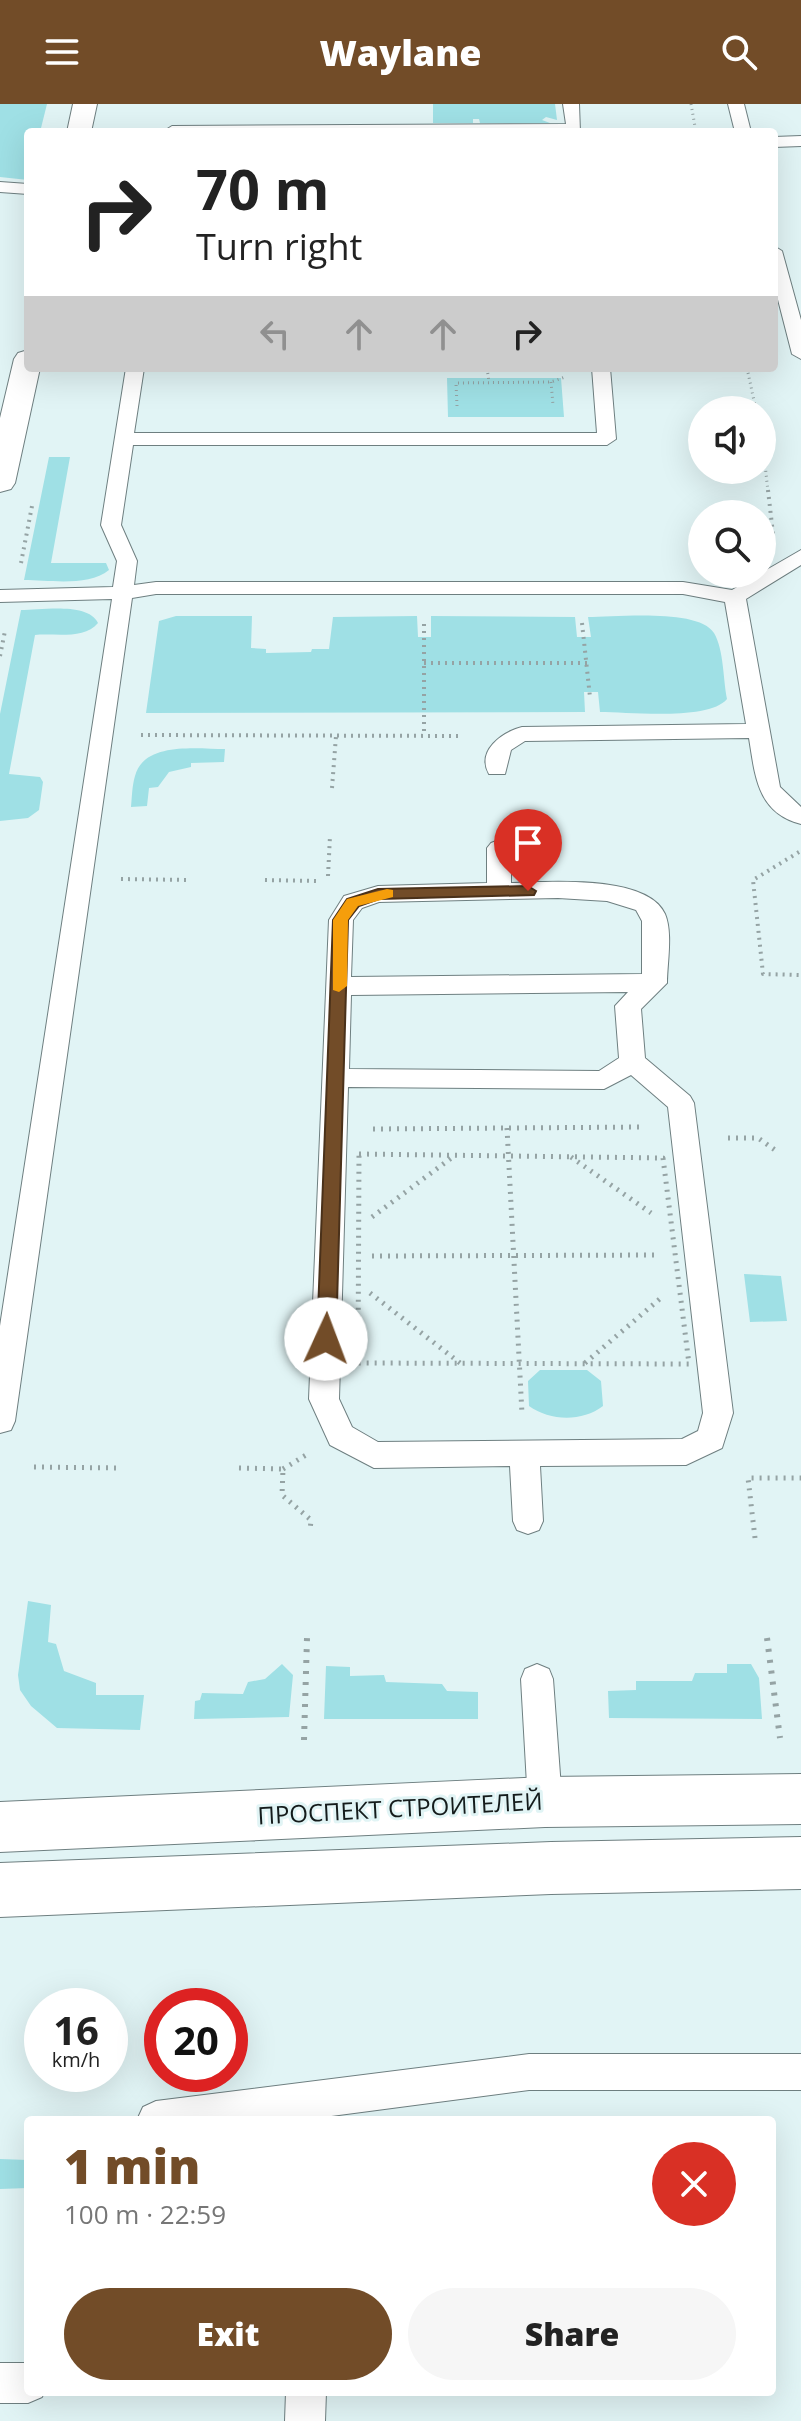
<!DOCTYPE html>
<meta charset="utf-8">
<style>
:root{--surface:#fff;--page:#f6f6f6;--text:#222;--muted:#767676;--accent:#724c28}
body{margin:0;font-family:"Open Sans",sans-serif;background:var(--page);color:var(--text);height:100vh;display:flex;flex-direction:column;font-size:30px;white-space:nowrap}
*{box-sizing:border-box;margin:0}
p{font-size:26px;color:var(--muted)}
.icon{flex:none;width:44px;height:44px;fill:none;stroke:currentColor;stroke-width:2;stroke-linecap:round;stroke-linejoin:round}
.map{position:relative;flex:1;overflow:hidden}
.panel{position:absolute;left:24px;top:2012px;width:752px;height:280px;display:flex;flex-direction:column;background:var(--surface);border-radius:8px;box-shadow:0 8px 32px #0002}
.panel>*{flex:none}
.banner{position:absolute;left:24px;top:24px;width:754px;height:244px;border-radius:8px;box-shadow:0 8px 32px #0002;background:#fff;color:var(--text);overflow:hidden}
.tools{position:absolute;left:688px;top:292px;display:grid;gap:16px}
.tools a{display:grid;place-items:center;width:88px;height:88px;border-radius:50%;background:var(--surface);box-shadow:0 8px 32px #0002;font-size:40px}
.speed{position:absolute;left:24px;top:1884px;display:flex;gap:16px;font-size:40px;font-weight:700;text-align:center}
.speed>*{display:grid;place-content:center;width:104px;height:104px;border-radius:50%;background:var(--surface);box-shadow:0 8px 32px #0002;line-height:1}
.speed small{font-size:20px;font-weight:400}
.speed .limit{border:12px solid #d22;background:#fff;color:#111}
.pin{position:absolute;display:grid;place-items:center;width:68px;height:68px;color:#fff;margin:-82px -34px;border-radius:50% 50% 50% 0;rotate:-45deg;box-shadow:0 0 8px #0007}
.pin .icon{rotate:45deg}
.me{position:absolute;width:88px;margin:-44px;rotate:2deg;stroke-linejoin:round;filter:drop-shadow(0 0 6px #0008)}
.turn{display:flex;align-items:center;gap:28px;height:168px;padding:0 40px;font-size:36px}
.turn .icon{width:104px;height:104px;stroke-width:2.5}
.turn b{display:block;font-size:56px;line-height:68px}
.lanes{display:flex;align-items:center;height:76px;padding:0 40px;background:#0003;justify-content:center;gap:40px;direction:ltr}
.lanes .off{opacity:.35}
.round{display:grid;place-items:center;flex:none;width:84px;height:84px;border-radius:42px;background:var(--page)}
.head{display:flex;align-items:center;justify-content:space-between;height:136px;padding:0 40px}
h1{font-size:48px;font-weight:800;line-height:60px;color:var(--accent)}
.cta{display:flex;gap:16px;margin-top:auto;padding:16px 40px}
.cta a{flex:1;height:92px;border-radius:48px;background:var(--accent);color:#fff;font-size:32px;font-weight:800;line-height:92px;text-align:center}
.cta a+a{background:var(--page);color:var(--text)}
header{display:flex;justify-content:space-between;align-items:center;height:104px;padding:0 40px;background:var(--accent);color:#fff;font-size:36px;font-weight:800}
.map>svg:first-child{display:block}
.green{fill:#9fe0e5}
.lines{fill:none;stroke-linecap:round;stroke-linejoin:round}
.lane-casing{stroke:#6e7f80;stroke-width:2}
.secondary-casing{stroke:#6e7f80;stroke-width:2}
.path-far3{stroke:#95a3a4;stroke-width:3;stroke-dasharray:1 4;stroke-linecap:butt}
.path-far2{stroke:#95a3a4;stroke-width:4;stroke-dasharray:2 5;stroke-linecap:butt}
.path-far1{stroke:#95a3a4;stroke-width:5;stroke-dasharray:2 6;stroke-linecap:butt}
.path{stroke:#95a3a4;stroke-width:6;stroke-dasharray:3 8;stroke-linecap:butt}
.lane{fill:#fff;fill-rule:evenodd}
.secondary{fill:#fff;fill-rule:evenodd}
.route{fill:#724c28;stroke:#4a311a;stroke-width:2}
.slow{fill:#f59e0b}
.labels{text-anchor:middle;stroke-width:6;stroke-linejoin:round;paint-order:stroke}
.near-street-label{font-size:24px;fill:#141b1b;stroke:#e1f4f5}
</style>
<header><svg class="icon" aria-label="menu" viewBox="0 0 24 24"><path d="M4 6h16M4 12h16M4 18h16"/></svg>Waylane<svg class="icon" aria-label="search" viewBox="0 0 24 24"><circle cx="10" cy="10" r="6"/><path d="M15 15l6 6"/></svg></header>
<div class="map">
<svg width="801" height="2317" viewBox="0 0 801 2317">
<rect width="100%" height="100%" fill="#e1f4f5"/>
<path class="green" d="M0 0H47L40 28H28V76L0 73Z
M433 0H555L557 16 546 13 542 16 550 19H480L479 15H473V19H433Z
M447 274H561L564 313H448Z
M49 353H70L51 459H106L109 466C88 483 49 476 24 476Z
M21 506C42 506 88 498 98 519 84 536 55 529 35 531L9 670 40 673 43 678 39 706 28 714 0 717V610Z
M176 512H252L251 544 266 545V549L311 548 312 545H329L333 513 417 512 418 533H431V512L575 513 577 533H591L588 513C615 513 699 504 714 529 724 546 723 576 727 595 709 617 629 608 600 608L598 588H584L585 608 146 609 159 517Z
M225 645 224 658 191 659V663L169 668 158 683 149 684 147 702 131 703C132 693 132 682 135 672 144 637 198 645 225 645Z
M744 1170 781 1172 787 1217 750 1218Z
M540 1266H587L601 1277 603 1302C582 1318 550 1317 529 1302L528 1277Z
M28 1497 51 1501 48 1538 56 1540 64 1567 96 1579V1591H144L140 1626 57 1624 31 1602 20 1586 18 1571Z
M282 1560 293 1571 289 1613 194 1615 195 1597 200 1596 202 1589 243 1590 248 1578 265 1575Z
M727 1560H751L759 1574 762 1615 609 1614 608 1587 636 1586V1577H692L695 1569H727Z
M326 1562 350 1563V1572L384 1571 386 1578 442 1580 447 1587 478 1588V1615H324Z
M0 2055 28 2056V2084L0 2085Z"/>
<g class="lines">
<defs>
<path id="lane" d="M563 0H579L580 28 164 27 172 22 566 20Z
M728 0H744L751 28H735Z
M801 32V42L774 43V33Z
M0 78 28 80V90L0 88Z
M774 142 782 147 801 216V255L792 250 774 180Z
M126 264H144L134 329H597L592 264H610L616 335 607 341H133L121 421 137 457 134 481 156 478H683L732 486 801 446V461L746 495 780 683 801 703V720C757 709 755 671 749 634L525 637 511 646 505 670H489C476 647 502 628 522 623L746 620 725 498 683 490H156L132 494 15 1317 11 1326 0 1329V1222L112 495 0 498V486L113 483 117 457 101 421Z
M499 736 507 739 511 744V779C548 778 647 770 665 810 673 829 667 859 667 879L641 905 645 954 690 992 694 999 733 1309 722 1344 686 1361 540 1362 543 1417 539 1426 528 1430 517 1426 513 1417 510 1362 374 1364 330 1341 309 1295 329 816 344 792 378 782 487 779V744L491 739ZM558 794 607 797 636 806 642 817V870L351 873 353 816 362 804 379 798ZM628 888 615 902 619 954 599 967 349 965 351 891ZM631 971 668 1003 703 1309 698 1327 682 1335 378 1338 352 1323 339 1295 348 983 604 985Z
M537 1560 549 1565 553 1575 562 1698 557 1709 545 1714 533 1709 528 1698 521 1575 525 1565Z
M529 1950H801V1986H529L301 2016H137L143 2003 156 1997Z
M0 2259H28V2288H44L42 2293 28 2299H0Z
M286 2288H326L325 2317H285Z"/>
<path id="secondary" d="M73 0H97L91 28H67Z
M28 246V264H40L15 379 11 385 0 388V314L14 255 18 249Z
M801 1670V1720L545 1723 0 1748V1698L545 1673Z
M801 1733V1785L551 1790 0 1813V1759L551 1738Z"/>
</defs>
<use href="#lane" class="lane-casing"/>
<use href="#secondary" class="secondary-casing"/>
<path class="path-far3" d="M691 0 696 28
M487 264 489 278
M747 264 756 306
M551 278 553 301
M457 302 456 279 551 278 565 273
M762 332 768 388"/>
<path class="path-far2" d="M768 386 773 430
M21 459 32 402
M582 519 590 593
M424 520V632
M0 552 5 527
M424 559H587
M141 631 463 632
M332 684 336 632
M799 748 753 776 763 870 801 871
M328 772 330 732
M121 775 190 776
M265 776 320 777"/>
<path class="path-far1" d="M507 1024 522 1310
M373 1025 643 1023
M728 1034H758L775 1046
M359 1050 663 1054 689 1260 358 1259Z
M571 1053 651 1109
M372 1113 454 1052
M372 1152 658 1151
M370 1189 460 1259
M585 1259 662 1193
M34 1363 119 1364
M239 1364 283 1365 282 1391 311 1416 310 1427
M283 1365 306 1351
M755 1434 748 1374H801"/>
<path class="path" d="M767 1534 780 1634
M304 1636 307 1534"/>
<use href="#lane" class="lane"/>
<use href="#secondary" class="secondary"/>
</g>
<path class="route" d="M528 782 536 787 534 791 379 795 359 802 348 816 336 1235 333 1240H320L317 1235 333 816 347 795 378 785Z"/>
<path class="slow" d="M387 785 393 786V793L358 802 348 816 347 882 339 888 333 886V816L347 795Z"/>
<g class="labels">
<g class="near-street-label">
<text transform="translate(400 1705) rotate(-3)" y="8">ПРОСПЕКТ СТРОИТЕЛЕЙ</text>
</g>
</g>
</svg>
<div class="tools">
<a><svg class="icon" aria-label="sound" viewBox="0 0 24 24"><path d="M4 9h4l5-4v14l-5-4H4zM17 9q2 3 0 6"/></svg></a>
<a><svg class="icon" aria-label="search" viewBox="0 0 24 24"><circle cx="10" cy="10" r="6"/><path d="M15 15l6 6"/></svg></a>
</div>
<div class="speed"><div>16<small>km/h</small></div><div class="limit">20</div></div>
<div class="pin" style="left:528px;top:787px;background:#d93025"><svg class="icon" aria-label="arrive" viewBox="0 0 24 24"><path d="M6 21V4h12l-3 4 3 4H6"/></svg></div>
<svg class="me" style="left:326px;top:1235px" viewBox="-20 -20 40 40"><circle r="19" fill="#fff"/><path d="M0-13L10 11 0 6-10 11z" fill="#724c28"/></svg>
<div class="banner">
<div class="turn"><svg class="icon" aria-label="right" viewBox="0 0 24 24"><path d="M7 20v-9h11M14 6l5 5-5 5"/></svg><div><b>70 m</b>Turn right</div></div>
<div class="lanes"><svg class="icon off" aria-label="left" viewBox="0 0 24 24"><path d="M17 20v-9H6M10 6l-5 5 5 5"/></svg><svg class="icon off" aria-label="ahead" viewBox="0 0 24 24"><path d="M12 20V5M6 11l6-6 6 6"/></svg><svg class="icon off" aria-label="ahead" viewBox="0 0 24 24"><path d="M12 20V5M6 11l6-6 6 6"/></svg><svg class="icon" aria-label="right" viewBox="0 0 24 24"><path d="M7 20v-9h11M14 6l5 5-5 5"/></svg></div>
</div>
<section class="panel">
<div class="head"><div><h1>1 min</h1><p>100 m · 22:59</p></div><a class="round" style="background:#d93025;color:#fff"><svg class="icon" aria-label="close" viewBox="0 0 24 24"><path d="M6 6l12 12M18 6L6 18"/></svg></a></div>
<div class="cta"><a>Exit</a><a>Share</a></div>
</section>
</div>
